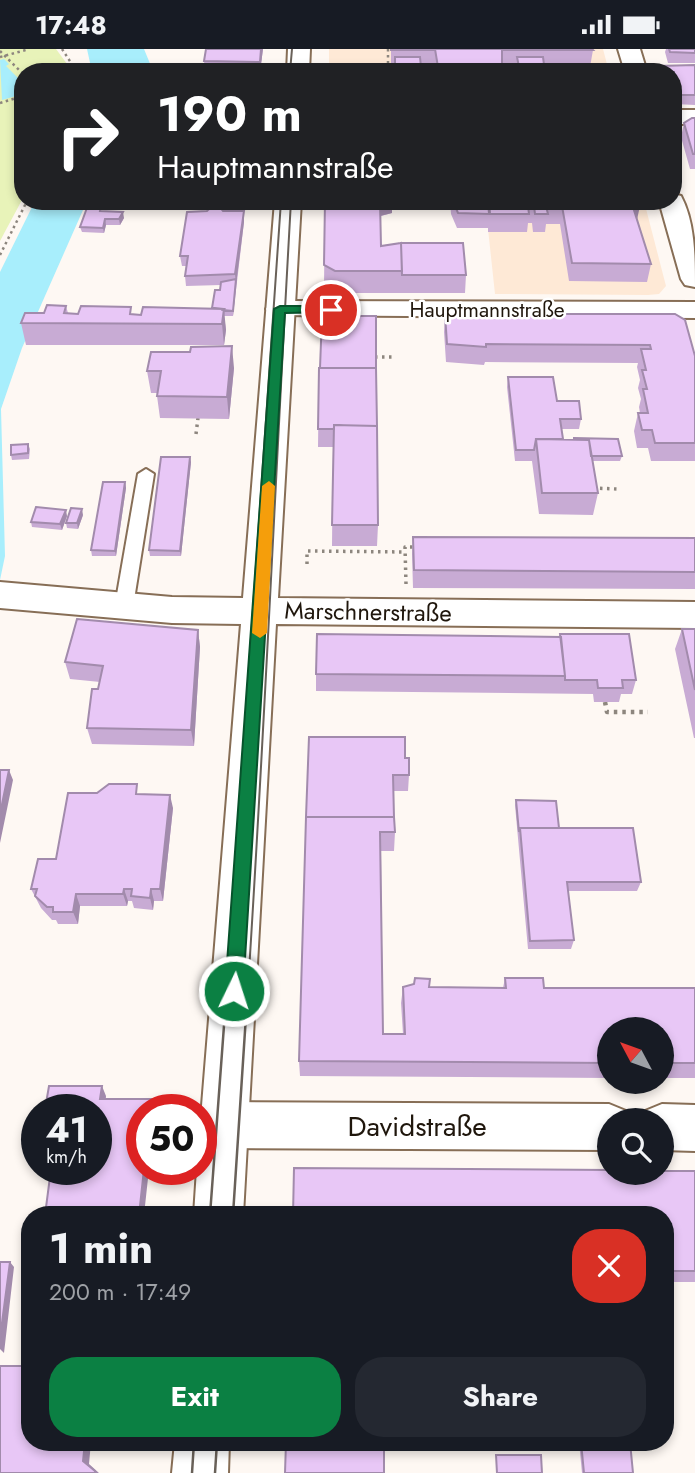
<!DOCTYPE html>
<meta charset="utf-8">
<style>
:root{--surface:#171b24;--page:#242831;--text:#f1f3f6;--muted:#9ea1a6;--accent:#0b8043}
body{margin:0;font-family:Jost,sans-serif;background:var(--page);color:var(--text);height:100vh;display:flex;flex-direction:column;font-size:26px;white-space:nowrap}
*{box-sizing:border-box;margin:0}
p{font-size:23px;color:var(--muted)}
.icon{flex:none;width:38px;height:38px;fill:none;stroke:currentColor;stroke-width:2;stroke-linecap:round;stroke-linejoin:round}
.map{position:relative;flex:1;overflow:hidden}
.sheet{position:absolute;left:21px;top:1157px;width:653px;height:245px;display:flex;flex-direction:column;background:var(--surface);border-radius:28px;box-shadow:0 4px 10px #0003}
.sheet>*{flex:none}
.banner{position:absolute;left:14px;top:14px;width:668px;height:147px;border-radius:28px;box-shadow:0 4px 10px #0003;background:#202124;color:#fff;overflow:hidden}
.needle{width:46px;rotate:311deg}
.controls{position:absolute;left:597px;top:968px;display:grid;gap:14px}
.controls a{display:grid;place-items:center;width:77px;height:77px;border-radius:50%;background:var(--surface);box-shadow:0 4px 10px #0003;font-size:35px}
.speed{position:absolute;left:21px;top:1045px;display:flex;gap:14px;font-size:35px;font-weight:700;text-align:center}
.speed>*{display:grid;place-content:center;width:91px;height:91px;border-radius:50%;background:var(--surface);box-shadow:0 4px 10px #0003;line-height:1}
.speed small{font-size:18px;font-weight:400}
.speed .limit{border:10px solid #d22;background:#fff;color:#111}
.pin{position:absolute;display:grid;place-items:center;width:60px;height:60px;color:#fff;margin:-30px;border:4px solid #fff;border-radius:50%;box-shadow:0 2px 7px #0007}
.me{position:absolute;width:77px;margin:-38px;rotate:4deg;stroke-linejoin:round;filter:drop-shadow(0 0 5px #0008)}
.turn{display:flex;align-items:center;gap:24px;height:147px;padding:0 28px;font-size:32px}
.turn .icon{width:91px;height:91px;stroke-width:2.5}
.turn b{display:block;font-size:49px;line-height:60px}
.round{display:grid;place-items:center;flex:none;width:74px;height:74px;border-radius:28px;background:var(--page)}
.head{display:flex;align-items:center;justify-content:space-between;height:119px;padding:0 28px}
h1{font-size:42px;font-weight:700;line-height:52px}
.cta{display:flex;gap:14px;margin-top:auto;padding:14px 28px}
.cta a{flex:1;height:80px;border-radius:28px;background:var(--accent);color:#fff;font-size:28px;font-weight:700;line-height:80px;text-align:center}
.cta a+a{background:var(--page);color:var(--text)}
.status{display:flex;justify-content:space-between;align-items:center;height:49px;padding:0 35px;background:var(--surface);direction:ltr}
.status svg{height:19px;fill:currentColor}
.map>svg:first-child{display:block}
.built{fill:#fee9d6}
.green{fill:#e8f3b9}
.water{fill:#a8eefc}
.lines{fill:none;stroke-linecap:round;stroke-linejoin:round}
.lane-casing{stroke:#876e56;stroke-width:4}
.street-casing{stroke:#876e56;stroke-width:4}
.secondary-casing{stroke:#876e56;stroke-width:4}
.path-far2{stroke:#8d867e;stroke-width:2.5;stroke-dasharray:2.5 3.5;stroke-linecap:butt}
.path-far1{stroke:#8d867e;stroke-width:3.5;stroke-dasharray:2.5 4.5;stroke-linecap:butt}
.path{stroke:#8d867e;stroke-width:4.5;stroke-dasharray:3.5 5;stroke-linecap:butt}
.lane{fill:#fff;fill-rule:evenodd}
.street{fill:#fff;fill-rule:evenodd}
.secondary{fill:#fff;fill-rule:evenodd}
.tram-far1{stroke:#696159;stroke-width:2}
.tram{stroke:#696159;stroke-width:2.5}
.wall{fill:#c8abd4}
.shaded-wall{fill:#a28bac}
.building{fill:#e8c7f6;stroke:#a28bac;stroke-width:2}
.route{fill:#0b8043;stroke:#07532c;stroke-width:2}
.slow{fill:#f59e0b}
.labels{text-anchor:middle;stroke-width:5;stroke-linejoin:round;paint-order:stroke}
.far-street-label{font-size:21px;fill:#1f160c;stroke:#fff}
.street-label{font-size:24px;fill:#1f160c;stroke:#fff}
.near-street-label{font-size:28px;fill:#1f160c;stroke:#fff}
</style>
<div class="status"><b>17:48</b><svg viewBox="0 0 49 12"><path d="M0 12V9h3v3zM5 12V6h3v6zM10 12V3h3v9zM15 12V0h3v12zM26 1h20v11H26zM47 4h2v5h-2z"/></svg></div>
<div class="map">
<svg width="695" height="1424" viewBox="0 0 695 1424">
<rect width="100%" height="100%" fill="#fef8f3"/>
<path class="built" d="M329 0H603L609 23H329Z
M485 152H644L666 237 659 245 648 246 495 245Z"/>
<path class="green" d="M0 0H56L73 23H23V149L0 192Z"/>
<path class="water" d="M87 0H144L151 17 150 23H92Z
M4 10 9 15 6 17 23 34V45L2 51 0 11Z
M35 152H87L22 299 1 360 5 507 0 531V223Z"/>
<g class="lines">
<defs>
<path id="lane" d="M146 420 154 425 133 557 124 563 115 557 138 425Z"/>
<path id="street" d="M618 0H640L647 23H625Z
M674 61H695V75H674Z
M674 145 681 147C695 173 695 208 695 238L685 236 681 230 659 152H674Z
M280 252 695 253V269L270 266 266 260 270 254Z
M225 1053 609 1055 626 1062 630 1071H609V1101L225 1099 208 1092 202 1076 208 1060Z
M662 1055 695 1056V1102L662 1101V1071H641L645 1062Z"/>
<path id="secondary" d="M288 0H310L309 23H287Z
M275 152H301L278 549 695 553V579L276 575 243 1166H194L197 1120H201V1069L241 575 172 574 0 559V533L172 548 243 549Z
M175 1393H229L228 1424H172Z"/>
</defs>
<use href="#lane" class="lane-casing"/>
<use href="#street" class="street-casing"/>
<use href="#secondary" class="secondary-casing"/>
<path class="path-far2" d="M62 0 77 23
M388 0V23
M0 2 23 25
M0 8 26 1
M0 54 23 47
M0 206 27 152"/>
<path class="path-far1" d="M375 308H394
M196 385 198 369
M593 439 617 440
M307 515V502L405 503
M406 535 405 498H418"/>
<path class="path" d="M605 653 607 663H648"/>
<use href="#lane" class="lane"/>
<use href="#street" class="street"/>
<use href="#secondary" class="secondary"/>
<path class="tram-far1" d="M290 23 292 0
M227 938 281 152
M248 938C265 676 276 414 291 152"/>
<path class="tram" d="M210 1166 227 936
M233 1166 248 936
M192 1424 194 1393
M215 1424 217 1393"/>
</g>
<path class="wall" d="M263 0 260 23 205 22 204 12Z
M391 0H592L593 1 590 18H544L394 23 395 18H391Z
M666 0H695V14H668L665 3Z
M695 16V56L674 55V23H657L658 17Z
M695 69V120H690L681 88 684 74Z
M325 152 392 164 381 167V197L466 226 465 244H335L324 237Z
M450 152H638L637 170 651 215 647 233 569 232 560 175H546L545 183H533L532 174H528L527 183H488V179H457L451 165Z
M102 162 124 169 120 176H106L104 184 82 183 80 178Z
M223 162H244V173L233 267H224L226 281 224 296H26L21 274 44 264 66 257 68 264 141 266 212 259 220 241 221 236 186 237 185 227 186 217H182L180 207Z
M445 265H675L695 307V412H651L648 399H637L634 382 638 364H640L639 358 641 350 638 339 640 331 637 318 638 314 485 313 484 316 446 313 444 283Z
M234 319 229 370 160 369 157 347 158 344H151L147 322Z
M319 319 378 476 377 497H332L333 398H318Z
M508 328 557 352 581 370 579 380H561L563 390 622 407 620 412H592L598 444 593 466 539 465 532 412H515L507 338Z
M28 395 30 400 29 410 12 411 11 406Z
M191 413 181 507H150L149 501Z
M125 433 126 439 116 507H92L91 501Z
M83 466 78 480 67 479 66 474Z
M67 467 62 481 32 478 31 473Z
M413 488 695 489V540L413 539 412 505Z
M682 580H695V689H694L675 600Z
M198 581 200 598 194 697 92 695 87 679 100 633 70 630 65 613Z
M560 585 636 631 632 645H621L619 653H594L593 645 316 642V625L559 588Z
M405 709 409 726 408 742H393L395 783 394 802H381L383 985H403L401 954 403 938 503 939 505 929 544 939H695V1029H662V980H609V1029L300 1027 299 1012 306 768Z
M140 745 173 759 163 852H154L153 861 134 859 132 852H128L127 857H80L78 875H58L56 871H52L41 859 31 840 56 810Z
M516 751 641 833 637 842H568L574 891 571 900H528L515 756Z
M695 1122V1233H665V1166Z
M579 1393H630L633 1424H582Z"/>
<path class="shaded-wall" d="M261 0H263L260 23V13Z
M380 152H392V164L380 167Z
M640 157 636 175 633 158Z
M244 162V173L236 236 235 225Z
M123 163 124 169 120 176 119 170Z
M105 170 106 176 104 184 103 179Z
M236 230V236L233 267V262Z
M224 260 226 281 224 296 222 275Z
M232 297 234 319 229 370 227 348Z
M190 408 191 413 181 507 180 502Z
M125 433 126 439 116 507 115 502Z
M82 460 83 466 78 480 77 474Z
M66 461 67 467 62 481 60 475Z
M198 581 200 598 194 697 191 681Z
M9 721 13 731 0 794V765Z
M170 746 173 759 163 852 160 840Z
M124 840 128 852 127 857 123 845Z
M151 840 154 852 153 861 150 849Z
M76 845 80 857 78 875 73 863Z
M102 1037 106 1047 105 1060 100 1050Z
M152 1050 155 1060H151Z
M144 1120H149L144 1166H139Z
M10 1213 14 1218 4 1304 0 1300V1289Z
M85 1393H91L89 1415 99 1424H95L83 1412Z"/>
<path class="building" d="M206 0H261L260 13 204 12Z
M391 0H434V1H391Z
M435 0H502V18H519L517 8H543L545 23H395V8H420L421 18H438Z
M503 0H592L593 1H503Z
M669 0H695V4L670 3Z
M695 16V46H677L674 44V23H660L658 17Z
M692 69H695V105H693L684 74Z
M325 152H380L381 197 401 194 402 222H335L324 216Z
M453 152H488L489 165 458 164Z
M489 152H638L640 157 633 158 651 215 572 214 562 157H546L548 165H535L534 157H528L529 165H490Z
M88 156 101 157 100 162 123 163 119 170H105L103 179 80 178Z
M212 157H219L223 162H244L235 225 185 227 188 207H180L187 163 207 162Z
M401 194H463L466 226H402Z
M236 230 233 262 223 261 224 260 212 259 215 241H220L221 233Z
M47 256 66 257 64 264 78 265 81 257 131 258 130 265 141 266 143 258 224 260 222 275 21 274 25 264H44Z
M445 265H675L685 271 695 307V394H655L652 381H642L638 364H648L643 340H647L642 321H646L641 300H651L650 296 486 295V298L447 295Z
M322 267H376V319H320Z
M232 297 227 348 157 347 161 322H147L151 303H190L191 298Z
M319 319H376L377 377 334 376V380H318Z
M508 328H553L557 352H579L581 370H560L563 390H536L534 401H516Z
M334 376 377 377 378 476H332Z
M574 389 618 390 622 407H591L589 391H574Z
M536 390 589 391 598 444H542Z
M28 395V404L11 406V396Z
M161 408H190L180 502 149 501Z
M103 433H125L115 502 91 501Z
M36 458 66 461 60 475 31 473Z
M71 459 82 460 77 474H66Z
M413 488 695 489V523L414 521Z
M77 570 198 581 191 681 87 679 92 640H98L103 617 65 613Z
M682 580H695V641Z
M317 585 561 588 565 627 316 625Z
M560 585H629L636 631H622L623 639H598L597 631H565V627Z
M309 688H405V709H409V726H393L394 768H306Z
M0 721H9L0 765Z
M109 735H137L136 745 170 746 160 840H151L150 849 131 847 132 840H124L123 845H76L73 863H53V858H47L35 847 37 840H31L38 810H56L68 744H97Z
M516 751 556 752 559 779H520L519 783Z
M306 768H394L395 783H380L383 985H405L403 938 414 935 415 929 430 930 429 938 506 939 505 929H543L544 939H695V1014H662V980H609V1014L299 1012Z
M520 779H633L641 833H567L574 891 530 892Z
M49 1037H102L100 1050H152L151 1060H142V1120H144L139 1166H45L51 1120H96V1060H45Z
M294 1119 609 1121V1124H662V1122H695V1222H665V1166H293Z
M0 1213H10L0 1289Z
M22 1313 30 1314V1393H85L83 1412 95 1422V1424H0V1317H22Z
M286 1393H384V1424H285Z
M581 1393H630L633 1424H584Z
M496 1406H541L542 1424H497Z"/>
<path class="route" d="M331 257 335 258V263L285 264 243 942 240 948 234 950 228 948 225 942 274 260 280 257Z"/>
<path class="slow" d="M269 432 275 437 267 584 260 589 252 584 262 437Z"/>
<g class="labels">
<g class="far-street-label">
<text x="487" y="268">Hauptmannstraße</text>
</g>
<g class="street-label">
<text transform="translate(368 563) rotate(1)" y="8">Marschnerstraße</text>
</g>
<g class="near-street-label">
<text x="417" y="1087">Davidstraße</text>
</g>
</g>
</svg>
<div class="controls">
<a><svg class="needle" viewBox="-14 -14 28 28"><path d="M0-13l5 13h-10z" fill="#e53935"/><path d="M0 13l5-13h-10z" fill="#9ea1a6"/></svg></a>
<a><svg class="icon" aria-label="search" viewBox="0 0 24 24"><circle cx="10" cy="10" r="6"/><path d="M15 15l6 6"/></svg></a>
</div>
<div class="speed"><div>41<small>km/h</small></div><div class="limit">50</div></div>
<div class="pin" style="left:331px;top:261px;background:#d93025"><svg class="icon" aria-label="arrive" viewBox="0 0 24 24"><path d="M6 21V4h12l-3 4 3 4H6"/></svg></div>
<svg class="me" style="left:234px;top:942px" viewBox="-20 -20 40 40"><circle r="17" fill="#0b8043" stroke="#fff" stroke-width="3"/><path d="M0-11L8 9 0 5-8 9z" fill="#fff"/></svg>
<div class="banner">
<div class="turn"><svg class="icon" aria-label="right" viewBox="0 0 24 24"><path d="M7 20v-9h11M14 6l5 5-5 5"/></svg><div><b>190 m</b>Hauptmannstraße</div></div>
</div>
<section class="sheet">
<div class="head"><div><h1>1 min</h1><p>200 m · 17:49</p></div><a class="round" style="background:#d93025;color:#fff"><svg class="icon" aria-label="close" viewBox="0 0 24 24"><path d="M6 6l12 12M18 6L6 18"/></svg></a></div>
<div class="cta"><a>Exit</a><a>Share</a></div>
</section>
</div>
